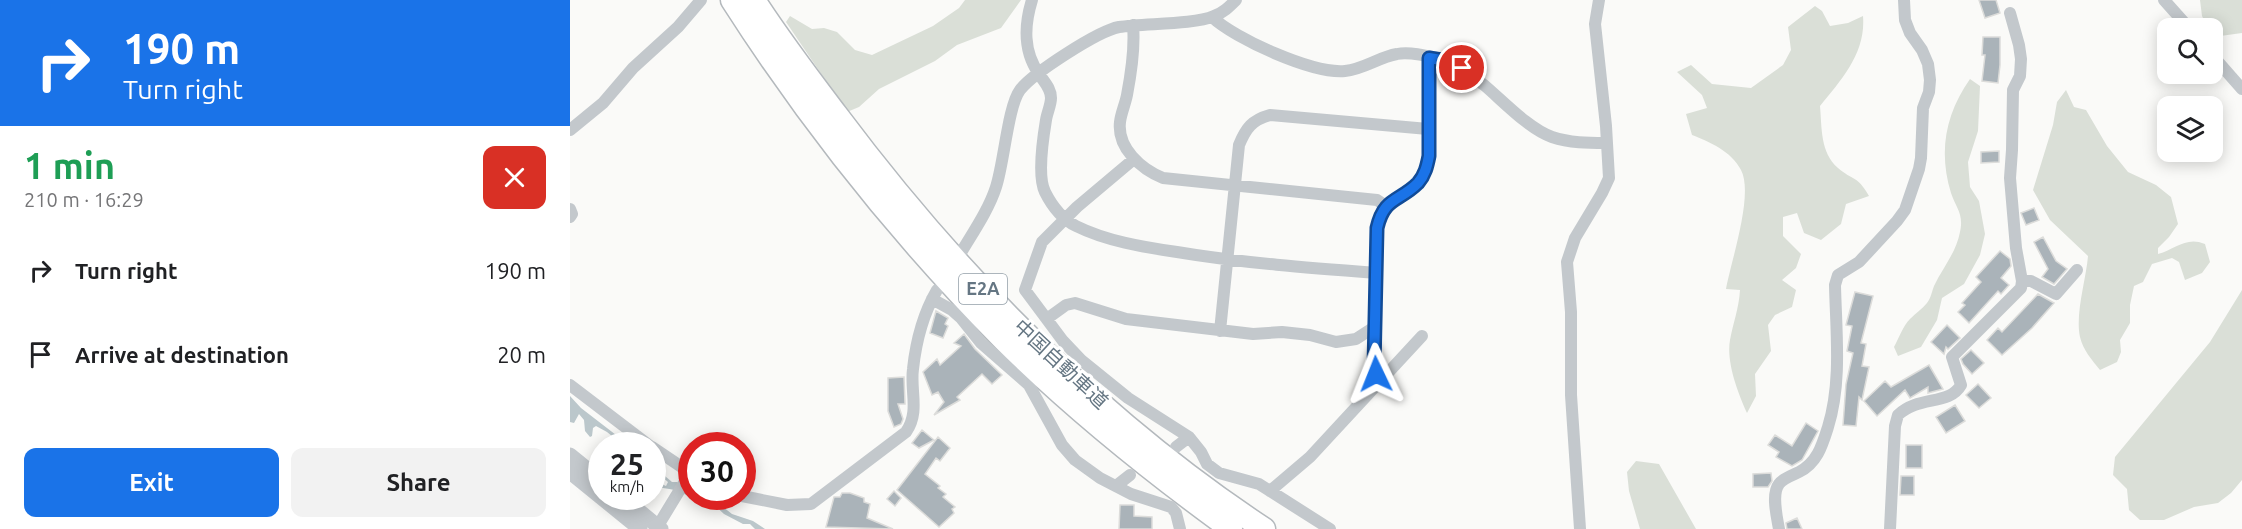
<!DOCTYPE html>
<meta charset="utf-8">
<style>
:root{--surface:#fff;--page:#f2f2f2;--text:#202124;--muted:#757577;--accent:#1a73e8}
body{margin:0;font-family:Ubuntu,"Noto Sans JP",sans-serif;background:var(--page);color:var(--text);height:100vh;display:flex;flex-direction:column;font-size:22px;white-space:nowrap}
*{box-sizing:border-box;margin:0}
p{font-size:20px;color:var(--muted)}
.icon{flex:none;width:33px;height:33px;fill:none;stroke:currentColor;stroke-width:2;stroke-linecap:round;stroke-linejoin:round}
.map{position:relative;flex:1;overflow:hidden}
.sheet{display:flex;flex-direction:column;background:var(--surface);width:570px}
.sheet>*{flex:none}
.top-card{background:#1a73e8;color:#fff;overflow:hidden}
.fabs{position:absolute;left:1587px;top:18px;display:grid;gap:12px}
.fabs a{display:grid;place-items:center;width:66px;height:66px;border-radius:12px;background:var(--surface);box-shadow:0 3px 15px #0003;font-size:30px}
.speed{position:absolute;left:18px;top:432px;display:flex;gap:12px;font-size:30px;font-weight:700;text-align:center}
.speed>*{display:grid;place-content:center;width:78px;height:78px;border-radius:50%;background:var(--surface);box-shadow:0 3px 15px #0003;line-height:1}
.speed small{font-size:15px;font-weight:400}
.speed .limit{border:9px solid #d22;background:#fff;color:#111}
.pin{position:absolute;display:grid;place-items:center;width:51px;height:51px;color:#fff;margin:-26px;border:3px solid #fff;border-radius:50%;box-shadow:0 2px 6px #0007}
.me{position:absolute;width:66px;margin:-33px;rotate:358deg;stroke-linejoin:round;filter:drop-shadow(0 0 4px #0008)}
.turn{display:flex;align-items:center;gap:21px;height:126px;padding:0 24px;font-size:27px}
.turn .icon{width:78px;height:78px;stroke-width:2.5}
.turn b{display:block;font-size:42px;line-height:51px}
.round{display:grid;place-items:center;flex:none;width:63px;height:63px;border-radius:12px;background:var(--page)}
.summary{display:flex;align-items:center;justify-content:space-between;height:102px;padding:0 24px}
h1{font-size:36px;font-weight:700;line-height:45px;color:#1e9e55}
.primary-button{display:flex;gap:12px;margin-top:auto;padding:12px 24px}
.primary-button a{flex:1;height:69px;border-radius:12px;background:var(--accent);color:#fff;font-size:24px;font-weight:700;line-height:69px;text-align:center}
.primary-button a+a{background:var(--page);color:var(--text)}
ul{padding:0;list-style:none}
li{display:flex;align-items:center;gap:18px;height:84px;padding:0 24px}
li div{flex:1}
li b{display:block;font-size:22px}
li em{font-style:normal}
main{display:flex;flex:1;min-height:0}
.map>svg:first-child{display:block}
.green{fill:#dadfd7}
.water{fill:#bbc7cb}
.building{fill:#aab3b9;stroke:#dcdcda;stroke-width:1.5}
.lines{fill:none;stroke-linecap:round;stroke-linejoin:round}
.motorway-casing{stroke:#b4b9bd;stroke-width:25}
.minor{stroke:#c3c8cc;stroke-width:12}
.tertiary{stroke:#c3c8cc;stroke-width:15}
.motorway{stroke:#fff;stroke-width:22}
.route-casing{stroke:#114b97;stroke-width:15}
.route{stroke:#1a73e8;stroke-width:10}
.labels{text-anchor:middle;stroke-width:6;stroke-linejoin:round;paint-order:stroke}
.shield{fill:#fff;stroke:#939fa8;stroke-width:1.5}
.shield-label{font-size:18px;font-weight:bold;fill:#657683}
.street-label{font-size:20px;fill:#657683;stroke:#fff}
</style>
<main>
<section class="sheet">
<div class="top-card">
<div class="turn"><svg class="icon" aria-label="right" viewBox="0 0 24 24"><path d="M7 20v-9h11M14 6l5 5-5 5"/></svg><div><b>190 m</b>Turn right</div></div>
</div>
<div class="summary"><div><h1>1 min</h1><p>210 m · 16:29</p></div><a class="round" style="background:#d93025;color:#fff"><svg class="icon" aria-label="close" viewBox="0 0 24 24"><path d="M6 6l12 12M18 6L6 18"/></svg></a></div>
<ul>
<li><svg class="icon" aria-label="right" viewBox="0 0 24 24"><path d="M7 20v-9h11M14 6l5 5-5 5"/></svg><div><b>Turn right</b></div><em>190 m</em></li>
<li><svg class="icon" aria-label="arrive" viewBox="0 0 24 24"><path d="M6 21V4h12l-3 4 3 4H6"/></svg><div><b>Arrive at destination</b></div><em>20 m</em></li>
</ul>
<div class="primary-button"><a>Exit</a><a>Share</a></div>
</section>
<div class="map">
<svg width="1672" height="529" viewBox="0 0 1672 529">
<rect width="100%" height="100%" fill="#fafaf8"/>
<path class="green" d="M395 0H451L431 28 387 45 365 61 309 89 289 107 277 112 216 22 220 16 242 29 254 28 267 32 285 50 302 55 363 26 389 8Z
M1630 0H1672V33L1643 37 1642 28H1638L1632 16Z
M1245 6 1252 11 1260 26 1278 23 1293 16C1296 53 1272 79 1250 106 1252 128 1250 152 1268 168 1283 181 1287 175 1299 196L1276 204 1271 224 1251 240 1234 233 1227 213 1213 217V236L1231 254 1226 268 1212 280 1226 290 1222 307 1205 315 1198 325 1201 351 1185 374 1186 396 1177 413C1168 393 1156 362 1160 340 1163 323 1169 308 1170 290L1156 289C1161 261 1184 194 1171 170 1161 151 1140 142 1122 135L1116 114 1137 108 1132 95 1107 72 1121 65 1142 84 1181 88 1213 65 1221 50 1218 27Z
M1400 79 1410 86 1408 131 1398 162 1400 187 1409 201 1415 234 1410 255 1394 284 1372 298 1367 320 1351 347 1328 356 1324 347C1329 338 1333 326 1340 319 1346 313 1352 309 1357 303 1361 298 1362 291 1364 286 1373 267 1386 253 1390 232 1394 214 1386 208 1381 193 1368 151 1376 113 1400 79Z
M1496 90 1504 107 1516 110 1537 146 1558 172 1586 185 1601 197 1608 224 1599 237 1588 248V254C1606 249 1616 236 1635 244L1640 262 1632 273 1615 280 1609 262 1602 258 1582 264 1573 282 1564 286 1560 305V323L1550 340 1551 352 1547 362 1530 370C1522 360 1513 350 1510 337 1505 314 1516 280 1518 256L1480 220 1463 190 1483 125 1487 102Z
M1672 290V480L1661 493 1648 503 1624 507 1594 520H1570L1559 510 1557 489 1543 475 1545 457 1640 342Z
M1066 461 1089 464 1126 529H1070L1059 491 1057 472Z"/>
<path class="water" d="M0 396 11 408 59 445H53L37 432 26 426 23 428 22 436 20 437 15 431 14 420 9 414 4 423 0 422Z
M82 465 102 482H107L122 496 143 499 162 514 183 521 195 529H185L180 524H173L154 514 140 501 138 500 135 504 126 503C122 498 111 491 104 490 96 488 86 489 83 480L96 486 98 482 83 469Z"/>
<path class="building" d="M1409 0H1426L1430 13 1415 18Z
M1413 37H1430V65L1428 83 1412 81 1415 55H1412Z
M1429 151V162L1411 163V152Z
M1464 208 1469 220 1456 225 1451 213Z
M1473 237 1486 261 1497 269 1484 284 1472 277 1478 269 1464 242Z
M1430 251 1440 259 1441 266 1431 278 1439 285 1431 294 1428 291 1399 323 1388 312 1395 305 1392 303 1411 282 1406 277Z
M1285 292 1303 296 1291 343 1296 344 1292 366 1299 367 1292 400 1289 397 1286 426 1273 425 1276 384 1283 353 1277 351 1282 326 1276 325Z
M1468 294 1484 303 1462 328 1432 355 1417 340 1428 328 1432 332Z
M366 311 378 318 375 324 378 326 373 338 360 333Z
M1377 325 1390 338 1378 349 1376 347 1374 354 1361 342Z
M394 334 405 349 432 375 422 384 412 374 387 397 390 400 364 415 374 402 368 392 362 395 353 372 367 359 370 365 391 346 384 343Z
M1401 350 1414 363 1402 374 1393 364 1391 359Z
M1359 365 1373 389 1358 393V387L1340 398 1335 390 1307 416 1294 401 1315 381 1321 387Z
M334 377 335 404H328L333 419 331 424 324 427 318 411V378Z
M1408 384 1421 398 1409 408 1396 395Z
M1385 405 1395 421 1376 433 1366 417Z
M1236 423 1248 431 1232 460 1222 466 1206 457 1209 452 1198 445 1205 435 1222 446Z
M352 430 364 440 349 448 342 443Z
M368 437 380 448 370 461 366 458 355 474 370 486 368 488 376 494 373 497 385 507 382 509 384 513 369 527 327 490Z
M1336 445H1352V468H1336Z
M1201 473 1202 481 1198 487H1183V474Z
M1331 476H1344V495H1330Z
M324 491 331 498 325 506 317 499Z
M272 493H280L294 498V502L300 504 297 518 323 529 256 527 264 497H270Z
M550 505H564V516L582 517V529H549Z
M1227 518 1232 529H1217L1216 523Z"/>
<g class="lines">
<defs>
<path id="motorway" d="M162 0C240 122 332 237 434 340 504 409 581 471 661 529
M184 0C209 39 238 77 266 114 385 273 528 419 694 529"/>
</defs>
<use href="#motorway" class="motorway-casing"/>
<path class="minor" d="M462 0C454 26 453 51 469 74 474 82 481 88 481 98 481 105 477 113 476 120 473 138 467 176 475 192 482 206 492 219 506 226 536 241 573 247 607 252 673 263 740 268 807 273
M1594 0 1619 28
M642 17C665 39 743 74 775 71 794 69 809 57 827 54 841 51 862 57 876 60 890 64 902 76 914 85 933 101 959 129 982 137 1000 143 1018 143 1036 143
M563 25C565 47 561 74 557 95 555 105 551 113 550 122 547 148 571 169 593 178L807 200 816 206
M1642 55 1672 89
M0 130 33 103 63 68 108 27 131 0
M564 159 507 207 472 242 455 290 493 341 511 360 558 398 619 437 631 452 637 464 649 473 689 484 760 529
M0 209 2 214 0 217
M392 251C404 231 419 209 426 187 434 163 438 106 450 90 463 73 528 31 549 27 575 23 623 25 644 16 653 13 659 7 666 0
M1452 281H1461L1486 294 1507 270
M362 299 382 310 391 318 411 343 459 385 492 445 505 460 530 478 561 494 601 507 606 513 610 529
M478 318 496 305 505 303 556 319 683 334 712 332 740 335 766 342 786 339 806 326
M650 331 669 145C676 128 682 120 700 115L858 129
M810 379 804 367 807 228C814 197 829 202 847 183 855 175 857 166 859 156V58
M0 385 80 446
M82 447 122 474
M606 447 619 437
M546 486 560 475
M700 491 740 457 852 336
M172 496 217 505 241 504 336 432C350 412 340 391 343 369 346 341 353 314 367 290
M86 529 120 473
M1010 529 1001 395V312L997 262 1005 238 1032 193 1039 178 1036 126 1025 24 1029 0
M1209 529C1207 517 1201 494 1209 484 1213 478 1223 475 1229 472 1247 463 1252 446 1258 427 1272 382 1266 332 1265 285L1268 275 1289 262 1327 221 1335 210 1349 169 1351 158 1353 108 1359 92 1360 80 1358 64 1352 50 1340 33 1335 20 1334 0
M1320 529 1325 426 1328 415C1349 395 1379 406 1391 385L1382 357 1451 288 1452 281 1446 248 1440 178 1442 150 1443 90 1450 76 1451 59 1449 45 1440 13"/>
<path class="tertiary" d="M0 455 32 481
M0 472 70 529
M51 496 91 529"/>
<use href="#motorway" class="motorway"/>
</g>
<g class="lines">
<defs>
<path id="route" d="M806 374 804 367 807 228C814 197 829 202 848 183 855 175 857 166 859 156V58L878 61 892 68"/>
</defs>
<use href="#route" class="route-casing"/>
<use href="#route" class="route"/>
</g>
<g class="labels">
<rect class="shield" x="389" y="274" width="48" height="30" rx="4.5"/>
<g class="shield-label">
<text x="413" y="295">E2A</text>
</g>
<g class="street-label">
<text transform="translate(491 364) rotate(43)" y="7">中国自動車道</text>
</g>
</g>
</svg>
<div class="fabs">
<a><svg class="icon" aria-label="search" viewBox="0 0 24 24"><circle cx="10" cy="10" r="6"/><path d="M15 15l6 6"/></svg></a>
<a><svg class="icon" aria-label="layers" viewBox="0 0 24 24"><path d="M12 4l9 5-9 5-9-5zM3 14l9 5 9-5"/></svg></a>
</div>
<div class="speed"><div>25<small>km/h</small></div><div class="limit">30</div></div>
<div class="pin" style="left:892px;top:68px;background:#d93025"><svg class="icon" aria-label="arrive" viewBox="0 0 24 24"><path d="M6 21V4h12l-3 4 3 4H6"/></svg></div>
<svg class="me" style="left:806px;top:374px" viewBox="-20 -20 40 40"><path d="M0-17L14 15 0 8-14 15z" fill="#1a73e8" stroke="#fff" stroke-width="4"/></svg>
</div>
</main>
